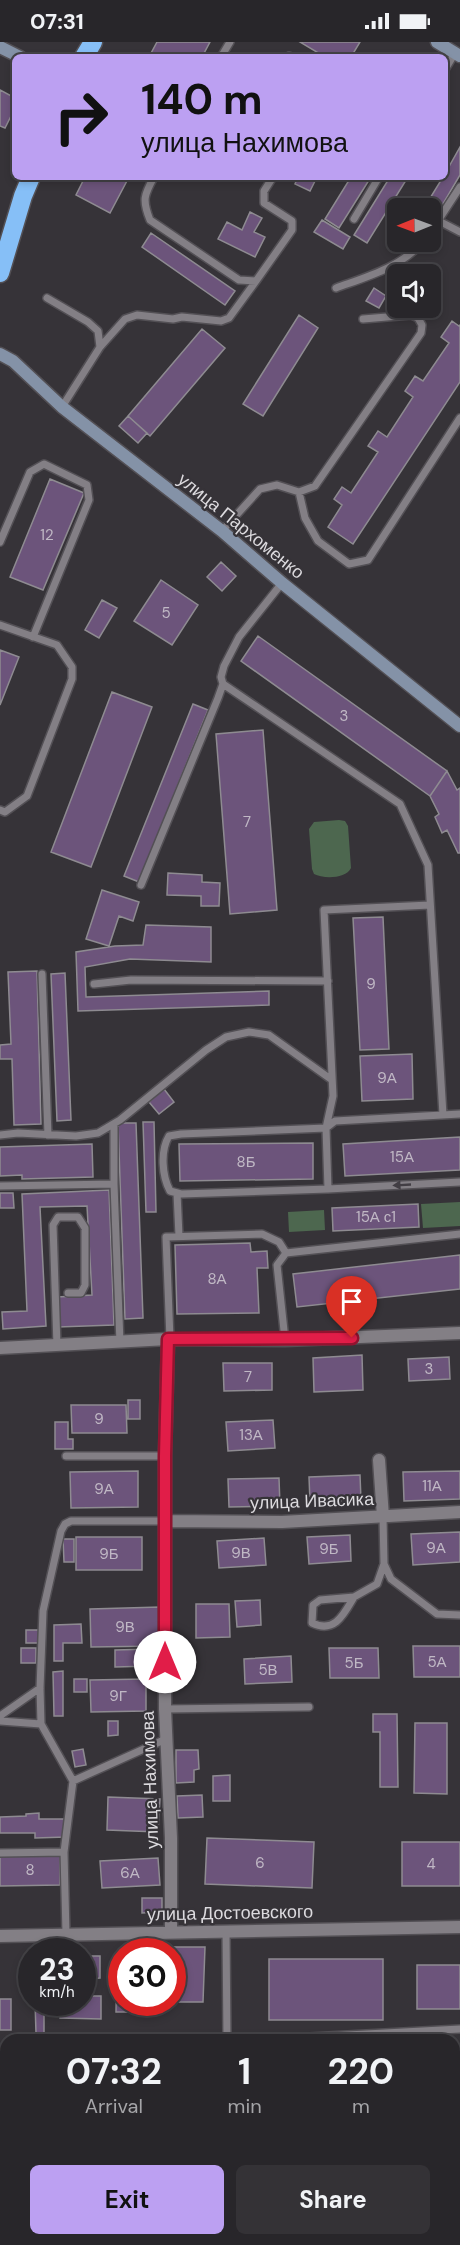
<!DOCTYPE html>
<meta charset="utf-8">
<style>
:root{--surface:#28262a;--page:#343236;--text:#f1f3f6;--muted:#a5a5a8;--line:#444347;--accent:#bca0f2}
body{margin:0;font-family:"DM Sans",sans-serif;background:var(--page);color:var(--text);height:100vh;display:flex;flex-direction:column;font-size:22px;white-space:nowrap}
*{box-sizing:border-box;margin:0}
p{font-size:20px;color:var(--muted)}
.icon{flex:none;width:33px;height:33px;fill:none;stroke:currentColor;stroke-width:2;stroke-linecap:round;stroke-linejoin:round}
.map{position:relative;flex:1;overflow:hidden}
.panel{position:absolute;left:0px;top:1992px;width:460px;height:212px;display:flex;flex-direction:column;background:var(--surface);border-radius:18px 18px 0 0;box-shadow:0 3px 9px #0003,0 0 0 2px var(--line)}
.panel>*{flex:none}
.hud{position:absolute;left:12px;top:12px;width:436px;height:126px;border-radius:9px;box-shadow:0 3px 9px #0003,0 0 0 2px var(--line);background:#bca0f2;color:#111;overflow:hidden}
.needle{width:39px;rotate:269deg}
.buttons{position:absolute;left:387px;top:156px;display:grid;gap:12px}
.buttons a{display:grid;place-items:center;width:54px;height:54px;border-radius:9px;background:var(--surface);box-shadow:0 3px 9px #0003,0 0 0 2px var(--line);font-size:30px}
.speed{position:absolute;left:18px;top:1896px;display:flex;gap:12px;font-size:30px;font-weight:700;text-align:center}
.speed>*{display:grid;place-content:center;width:78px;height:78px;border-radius:50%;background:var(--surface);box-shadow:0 3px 9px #0003,0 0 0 2px var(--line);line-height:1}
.speed small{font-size:15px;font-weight:400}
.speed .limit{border:9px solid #d22;background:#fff;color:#111}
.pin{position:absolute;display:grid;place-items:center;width:51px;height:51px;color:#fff;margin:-62px -26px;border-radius:50% 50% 50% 0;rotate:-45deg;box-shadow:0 0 6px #0007}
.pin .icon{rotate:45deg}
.me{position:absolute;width:66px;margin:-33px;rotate:0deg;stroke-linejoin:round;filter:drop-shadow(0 0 4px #0008)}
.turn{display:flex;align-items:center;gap:21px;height:126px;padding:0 30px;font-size:27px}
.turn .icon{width:78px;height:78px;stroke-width:2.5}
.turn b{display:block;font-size:42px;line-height:51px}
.eta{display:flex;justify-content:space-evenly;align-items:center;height:102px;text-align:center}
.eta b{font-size:36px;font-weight:700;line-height:42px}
.primary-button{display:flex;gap:12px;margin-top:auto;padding:12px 30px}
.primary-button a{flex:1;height:69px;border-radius:9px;background:var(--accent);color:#111;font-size:24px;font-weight:700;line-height:69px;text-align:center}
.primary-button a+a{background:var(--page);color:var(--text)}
.status{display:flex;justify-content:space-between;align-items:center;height:42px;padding:0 30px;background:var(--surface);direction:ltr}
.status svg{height:16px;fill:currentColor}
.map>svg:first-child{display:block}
.green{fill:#4d674f}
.building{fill:#6c547b;stroke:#8e8b91;stroke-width:1.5}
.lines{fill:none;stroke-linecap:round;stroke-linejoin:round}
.lane-casing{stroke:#535055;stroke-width:10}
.street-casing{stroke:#535055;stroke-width:15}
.secondary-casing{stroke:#535055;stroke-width:15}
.highway-casing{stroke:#535055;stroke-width:21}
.lane{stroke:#837f85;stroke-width:7}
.street{stroke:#837f85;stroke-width:12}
.secondary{stroke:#8492a7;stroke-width:12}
.highway{stroke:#86bff7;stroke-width:18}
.oneway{fill:#423e44}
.route-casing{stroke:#92132f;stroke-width:15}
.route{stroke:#e11d48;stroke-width:10}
.labels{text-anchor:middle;stroke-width:4.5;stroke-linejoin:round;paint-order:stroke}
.number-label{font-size:15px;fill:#c0b8c5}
.street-label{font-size:18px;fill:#dcdade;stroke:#363338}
</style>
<div class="status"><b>07:31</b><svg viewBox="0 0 49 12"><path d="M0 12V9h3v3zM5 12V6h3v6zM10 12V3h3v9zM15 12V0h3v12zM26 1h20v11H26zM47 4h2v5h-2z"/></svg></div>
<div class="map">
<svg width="460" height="2203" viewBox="0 0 460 2203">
<rect width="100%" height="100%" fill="#363338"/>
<path class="green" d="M339 778 345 779 348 784 351 826C346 837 323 837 314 832L312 827 309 787 314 780Z
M460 1160V1184L423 1186 421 1162Z
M324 1168 325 1188 289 1190 288 1170Z"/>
<path class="building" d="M157 0H210L202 15H149Z
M300 0H360L351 15H325Z
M0 48 15 56V66L5 86 0 84Z
M460 105V133L430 184V166H424L443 135H446V130Z
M85 135H129L110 171 76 153Z
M298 135H317L310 149 295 142Z
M351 135H371L339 186 325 177Z
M390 135H408L367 201 354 193Z
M250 170 262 176 254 190 265 195 255 215 218 197 227 180 242 188Z
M322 178 350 195 343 207 314 190Z
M151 191 235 249 225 263 142 205Z
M374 246 386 254 379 266 366 259Z
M299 273 318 286 263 374 243 362Z
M452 279 459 284 460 283V340L353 502 328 485 342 463 334 457 342 445 351 451 378 410 368 404 378 389 387 395 413 355 405 349 415 334 423 339 449 301 441 295Z
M202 287 225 306 150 394 128 374Z
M128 374 147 391 138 401 119 384Z
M50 437 84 451 43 548 10 535Z
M221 520 236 534 222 549 207 535Z
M161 538 198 563 172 603 134 579Z
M102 558 117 566 99 596 85 588Z
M258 594 447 729 430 754 241 619Z
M0 608 19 615 0 663Z
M112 650 152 665 91 825 51 810Z
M193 662 208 668 139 840 124 834Z
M263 688 277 868 230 872 216 692Z
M447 729 457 748 460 746V811H458L447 788 442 791 435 775 439 772 430 754Z
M168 831 202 833V840L220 841 219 864H201V854L167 853Z
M102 848 139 860 133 879 119 874 109 904 86 897Z
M383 875 389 1007 360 1008 353 876Z
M146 883 211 885V920L130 917 85 925 86 955 269 949V963L78 969 76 910 115 904 143 903Z
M37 929 41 1082 14 1083 12 1017H0V1003L11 1002 8 930Z
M65 931 71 1078 57 1079 51 932Z
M412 1012 413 1057 362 1059 360 1014Z
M164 1047 174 1060 159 1072 149 1060Z
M143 1080H154L156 1170H146Z
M118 1081H136L143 1276 125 1277Z
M460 1095V1128L345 1134 343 1102Z
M313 1101V1137L180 1139 179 1102Z
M92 1102 93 1135 22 1137V1133L0 1134V1105Z
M109 1148 114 1283 58 1285 57 1255 92 1253 87 1164 40 1165 46 1284 3 1287 2 1270 27 1269 22 1152Z
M0 1151H13L14 1166H0Z
M418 1162 419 1185 333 1189 332 1166Z
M250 1201 251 1210 267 1209 268 1226H257L259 1271 177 1272 175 1203Z
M460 1213V1247L297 1265 293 1232Z
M362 1313 363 1348 314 1350 313 1316Z
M449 1315 450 1337 409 1339 408 1317Z
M223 1321H272V1348L224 1349Z
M128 1358H140V1377H128Z
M71 1363H126L127 1391H72Z
M273 1378 275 1406 228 1409 226 1380Z
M55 1380H68V1397H73V1407H55Z
M138 1429V1465L71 1466 70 1430Z
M460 1429V1457L404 1459 403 1430Z
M360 1433 361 1458 310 1460 309 1435Z
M279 1436 280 1464 229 1465 228 1437Z
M460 1490V1520L413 1523 411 1492Z
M350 1493 351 1519 309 1522 307 1495Z
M76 1495H142V1528H76Z
M264 1496 266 1523 219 1526 217 1499Z
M63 1497H74V1520H64Z
M260 1558 261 1583 237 1585 235 1559Z
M196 1562H229L230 1595 196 1596Z
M160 1565V1604L91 1605 90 1567Z
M81 1582 82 1601H63V1619H54V1583Z
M26 1588H39V1601H26Z
M413 1604H460V1635H414Z
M21 1606H36V1621H21Z
M329 1606H378L379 1636H330Z
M152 1607V1624L115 1625V1608Z
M291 1614 292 1640 245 1642 244 1617Z
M63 1629V1674H54L53 1630Z
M74 1637H87V1650H74Z
M146 1637V1669L91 1670 90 1638Z
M373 1672H397L398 1745H380V1690H373Z
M108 1679H118V1693L108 1694Z
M415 1681H447V1752L414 1751Z
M83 1707 86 1723 75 1725 72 1709Z
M176 1708H198L199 1727 194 1728V1740L176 1741Z
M230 1733V1759H213V1734Z
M202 1753 203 1775 178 1776 177 1754Z
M108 1755 160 1757 158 1790 107 1788Z
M39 1771V1777H66V1795L35 1796V1791H0V1775L26 1774V1772Z
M207 1796 314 1800 312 1846 205 1842Z
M402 1800H460V1844H402Z
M0 1813H60V1843L0 1844Z
M158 1816 160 1843 102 1846 100 1819Z
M142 1856H162V1870L142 1871Z
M167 1905H205L203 1960H172V1910H167Z
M35 1906H71V1910H35Z
M117 1911H122V1960H146V1970H116Z
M82 1914H100V1936L82 1937Z
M269 1917H383V1978H269Z
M417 1923H460V1967H417Z
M82 1954H101V1977L60 1976V1960H82Z
M0 1957H11V1988H0Z
M35 1960H44V1991H36Z
M460 2094V2143H454V2095Z"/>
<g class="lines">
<defs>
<path id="lane" d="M289 14 291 15
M221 15 230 0
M446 26 455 11
M154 135C144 153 142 158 150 178L239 238 256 239 292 188V179L264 161V149L273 135
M354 177 379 135
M439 179 460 190
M430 191 460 145
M336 246C369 234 399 226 423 200
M47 256 88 280 98 289 100 305 62 365
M100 305 125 277 137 273 173 277 182 275 221 279 229 276 256 239
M299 450 305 476 318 499 349 522 368 518 460 376
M222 489 260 447 277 443 299 450 315 444 421 291 422 283 418 276 411 273 363 277
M0 500 30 430 44 422 87 443 89 458 33 595
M0 583 57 603 72 625V637L27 754 5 770 0 768
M223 642 400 762 428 823 443 1073
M141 843 218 656 223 642 221 635 224 624 239 595 282 541
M430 863 324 868 333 1054 326 1086 181 1092 169 1094C160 1109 162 1134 170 1149L181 1152 328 1147 460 1140
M42 932 48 1093
M94 942 131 938 328 939
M114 1082V1142L120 1301
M0 1093 18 1091 76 1094 98 1091 120 1078 206 1008 226 995 249 990 269 993 332 1038
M0 1144 114 1142
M328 1147 326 1086 335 1079 460 1072
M177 1151 179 1194
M170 1297 166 1195 262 1192 279 1200 286 1211
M285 1298 277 1223 286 1211 460 1192
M57 1304 53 1183 58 1175H78L85 1186V1243L81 1251H68
M66 1414H165
M384 1522 391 1537 437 1572 460 1573
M354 1555C344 1572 335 1592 312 1581L313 1563 320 1558 354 1555 377 1542 384 1522 383 1475
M165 1667 309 1665
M0 1674 40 1646
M0 1679 41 1682
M73 1739 166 1697
M0 1811 64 1810
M226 1889 227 1998
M66 1892 64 1810 73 1739 41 1682 40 1646 43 1569 61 1489 65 1482 71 1479H165
M253 1998 460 1987
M0 2051 6 2041
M454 2082 460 2081
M0 2109H6
M454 2181 460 2180
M0 2200 206 2198"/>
<path id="street" d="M168 1297 165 1414V1667L171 1796V1890
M0 1306 168 1297 285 1298 460 1291
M379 1418 383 1475
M165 1479 282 1480 460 1470
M0 1894 460 1885"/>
<path id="secondary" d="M437 0 460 14
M0 5 20 15
M0 312 13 319 62 365 222 489 282 541 460 684"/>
<path id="highway" d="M84 15 93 0
M0 231 23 154 31 135"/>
</defs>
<use href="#lane" class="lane-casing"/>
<use href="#street" class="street-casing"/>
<use href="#secondary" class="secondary-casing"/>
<use href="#highway" class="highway-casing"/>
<use href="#lane" class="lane"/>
<use href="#street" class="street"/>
<use href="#secondary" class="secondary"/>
<use href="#highway" class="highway"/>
</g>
<defs><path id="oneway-solid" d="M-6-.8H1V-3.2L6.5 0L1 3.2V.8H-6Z" transform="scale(1.5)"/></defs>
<use class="oneway" href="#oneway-solid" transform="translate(402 1143) rotate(177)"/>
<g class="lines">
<defs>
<path id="route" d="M165 1620V1414L168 1297 352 1296"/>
</defs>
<use href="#route" class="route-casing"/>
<use href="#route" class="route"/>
</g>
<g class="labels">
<g class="number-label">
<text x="47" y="498">12</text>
<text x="166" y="576">5</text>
<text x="344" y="679">3</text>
<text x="247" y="785">7</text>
<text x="371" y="947">9</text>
<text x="387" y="1041">9А</text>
<text x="402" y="1120">15А</text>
<text x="246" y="1125">8Б</text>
<text x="376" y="1180">15А с1</text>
<text x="217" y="1242">8А</text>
<text x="429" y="1332">3</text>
<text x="248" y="1340">7</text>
<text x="99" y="1382">9</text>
<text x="251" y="1398">13А</text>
<text x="432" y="1449">11А</text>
<text x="104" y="1452">9А</text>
<text x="436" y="1511">9А</text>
<text x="329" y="1512">9Б</text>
<text x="241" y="1516">9В</text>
<text x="109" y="1517">9Б</text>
<text x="125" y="1590">9В</text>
<text x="437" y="1625">5А</text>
<text x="354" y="1626">5Б</text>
<text x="268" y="1633">5В</text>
<text x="118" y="1659">9Г</text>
<text x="260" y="1826">6</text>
<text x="431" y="1827">4</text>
<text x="30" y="1833">8</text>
<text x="130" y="1836">6А</text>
</g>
<g class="street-label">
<text transform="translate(241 484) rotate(39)" y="6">улица Пархоменко</text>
<text transform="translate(312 1459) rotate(-2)" y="6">улица Ивасика</text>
<text transform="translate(150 1738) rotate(-92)" y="6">улица Нахимова</text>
<text transform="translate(230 1871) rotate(-1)" y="6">улица Достоевского</text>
</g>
</g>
</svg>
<div class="buttons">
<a><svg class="needle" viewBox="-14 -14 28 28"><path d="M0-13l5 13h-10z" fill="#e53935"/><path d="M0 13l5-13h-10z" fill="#a5a5a8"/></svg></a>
<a><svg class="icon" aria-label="sound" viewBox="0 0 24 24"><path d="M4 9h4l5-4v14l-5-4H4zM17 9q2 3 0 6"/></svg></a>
</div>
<div class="speed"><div>23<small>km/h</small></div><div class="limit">30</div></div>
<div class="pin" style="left:352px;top:1296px;background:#d93025"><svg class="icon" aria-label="arrive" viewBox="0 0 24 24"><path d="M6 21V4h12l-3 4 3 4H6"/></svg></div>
<svg class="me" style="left:165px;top:1620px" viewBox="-20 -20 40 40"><circle r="19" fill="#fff"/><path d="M0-13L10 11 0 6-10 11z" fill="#e11d48"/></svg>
<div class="hud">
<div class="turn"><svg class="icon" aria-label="right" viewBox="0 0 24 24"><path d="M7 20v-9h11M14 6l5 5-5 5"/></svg><div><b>140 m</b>улица Нахимова</div></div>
</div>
<section class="panel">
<div class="eta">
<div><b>07:32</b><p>Arrival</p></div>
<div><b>1</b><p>min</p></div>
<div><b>220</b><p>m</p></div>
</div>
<div class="primary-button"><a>Exit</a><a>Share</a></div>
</section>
</div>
